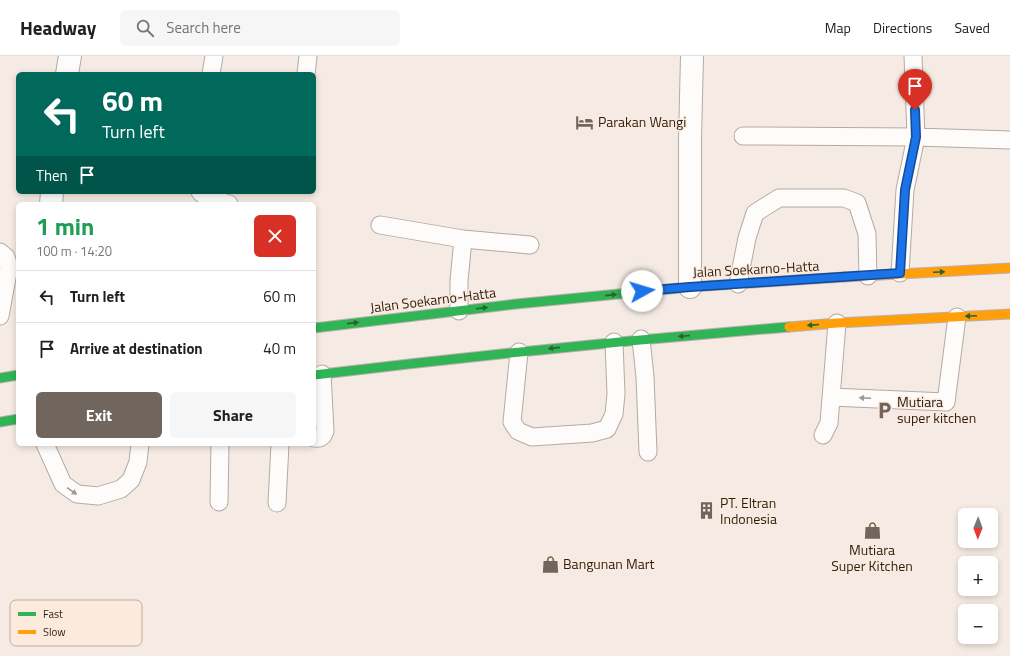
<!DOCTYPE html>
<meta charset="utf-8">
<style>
:root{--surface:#fff;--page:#f6f6f6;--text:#202124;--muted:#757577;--line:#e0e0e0;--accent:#70665e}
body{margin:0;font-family:"Titillium Web",sans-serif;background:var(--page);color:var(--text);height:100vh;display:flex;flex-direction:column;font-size:15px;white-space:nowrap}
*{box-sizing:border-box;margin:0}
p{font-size:13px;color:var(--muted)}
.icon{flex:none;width:22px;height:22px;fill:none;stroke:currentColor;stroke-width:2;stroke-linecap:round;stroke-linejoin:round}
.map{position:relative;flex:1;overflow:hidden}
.details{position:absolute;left:16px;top:146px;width:300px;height:244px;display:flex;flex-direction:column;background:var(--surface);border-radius:6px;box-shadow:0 2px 6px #0003}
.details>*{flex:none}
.hud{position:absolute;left:16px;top:16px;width:300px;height:122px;border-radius:6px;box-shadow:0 2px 6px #0003;background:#00695c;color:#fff;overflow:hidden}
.needle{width:26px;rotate:181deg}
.tools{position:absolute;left:958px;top:452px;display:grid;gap:8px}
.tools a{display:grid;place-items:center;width:40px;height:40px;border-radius:6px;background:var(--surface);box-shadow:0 2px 6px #0003;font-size:20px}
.pin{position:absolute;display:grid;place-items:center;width:34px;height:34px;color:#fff;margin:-41px -17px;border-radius:50% 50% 50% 0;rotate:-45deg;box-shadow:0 0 4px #0007}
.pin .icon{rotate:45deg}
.me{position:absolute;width:44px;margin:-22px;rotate:84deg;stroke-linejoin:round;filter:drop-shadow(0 0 3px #0008)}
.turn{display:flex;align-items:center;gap:14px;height:84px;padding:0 20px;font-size:18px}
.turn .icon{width:52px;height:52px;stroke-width:2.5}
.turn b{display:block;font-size:28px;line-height:34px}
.then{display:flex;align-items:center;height:38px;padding:0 20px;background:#0003;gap:8px;font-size:15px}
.round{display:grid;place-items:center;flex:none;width:42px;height:42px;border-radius:6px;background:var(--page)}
.summary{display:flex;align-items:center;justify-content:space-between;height:68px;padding:0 20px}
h1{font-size:24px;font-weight:700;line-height:30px;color:#1e9e55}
.primary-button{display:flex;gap:8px;margin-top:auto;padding:8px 20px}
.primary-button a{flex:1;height:46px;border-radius:6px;background:var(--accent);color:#fff;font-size:16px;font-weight:700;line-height:46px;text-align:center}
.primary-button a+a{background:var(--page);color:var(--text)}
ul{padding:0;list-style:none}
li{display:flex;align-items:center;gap:12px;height:52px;padding:0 20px;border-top:1px solid var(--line)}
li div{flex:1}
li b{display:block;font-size:15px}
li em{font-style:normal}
header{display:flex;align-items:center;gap:24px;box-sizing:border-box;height:56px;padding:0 20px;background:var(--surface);border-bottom:1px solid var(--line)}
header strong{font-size:19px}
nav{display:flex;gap:22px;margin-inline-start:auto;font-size:14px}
.search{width:280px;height:36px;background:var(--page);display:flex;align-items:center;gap:10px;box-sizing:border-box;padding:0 14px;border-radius:6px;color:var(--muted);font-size:15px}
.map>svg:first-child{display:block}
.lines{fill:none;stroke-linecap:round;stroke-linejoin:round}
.lane-casing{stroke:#b3aaa3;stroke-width:19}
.street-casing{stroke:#b3aaa3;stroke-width:24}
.fast-casing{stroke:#bfafad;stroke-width:11}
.slow-casing{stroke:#bfafad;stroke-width:11}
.lane{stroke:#fefcfb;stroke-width:17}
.street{stroke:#fefcfb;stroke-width:22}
.fast{stroke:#30b455;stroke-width:9}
.slow{stroke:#ff9f0a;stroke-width:9}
.oneway{fill:#2c6232}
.oneway2{fill:#9e9894}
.route-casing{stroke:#114b97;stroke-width:10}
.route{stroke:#1a73e8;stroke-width:7}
.labels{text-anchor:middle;stroke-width:3;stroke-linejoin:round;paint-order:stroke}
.poi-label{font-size:14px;fill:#281e16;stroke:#fceadd;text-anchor:start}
.street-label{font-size:14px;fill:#281e16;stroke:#fceadd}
.key{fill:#fceadd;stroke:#bcada1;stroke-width:1}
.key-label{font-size:11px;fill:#281e16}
</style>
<header>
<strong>Headway</strong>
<div class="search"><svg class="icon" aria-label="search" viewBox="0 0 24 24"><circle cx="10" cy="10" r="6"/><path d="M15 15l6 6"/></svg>Search here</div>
<nav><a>Map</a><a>Directions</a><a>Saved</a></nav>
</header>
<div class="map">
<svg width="1010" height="600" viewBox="0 0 1010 600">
<rect width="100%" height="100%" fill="#f5ebe4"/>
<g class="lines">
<defs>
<path id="lane" d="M211 18 214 0
M306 18 308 0
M743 80 916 81 1010 84
M200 136 206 141 229 148
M380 169 463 183 459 225V255
M463 183 530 189
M0 196 6 201 9 211 0 260
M900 217 905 134 916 81 913 0
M738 228 747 182 755 157 779 142H844L857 147 867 178 868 220
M641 283 645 321 648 396
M519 296 512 366 518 375 532 381 592 377 607 373 614 358 616 338 614 286
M831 341 946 346 957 261
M823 379 829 367 837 267
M314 382C320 383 323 381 325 375L322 318
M45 388 63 428 77 438 98 440 121 433 131 424 138 406 140 388
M219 446 220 388
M277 447 280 388"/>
<path id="street" d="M67 18 70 0
M51 148 52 136
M690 231V83L692 0"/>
<path id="fast" d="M314 272 516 248 690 231 844 221
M314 319C472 300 630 284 789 271
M0 322 18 319
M0 366 18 363"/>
<path id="slow" d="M844 221 1010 212
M789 271 837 267 1010 258"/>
</defs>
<use href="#lane" class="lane-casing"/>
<use href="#street" class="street-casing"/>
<use href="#fast" class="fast-casing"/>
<use href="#slow" class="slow-casing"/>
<use href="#lane" class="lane"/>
<use href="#street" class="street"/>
<use href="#fast" class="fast"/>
<use href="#slow" class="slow"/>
</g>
<defs><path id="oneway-solid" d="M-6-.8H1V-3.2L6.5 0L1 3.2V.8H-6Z"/></defs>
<g class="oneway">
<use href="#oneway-solid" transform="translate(939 216) rotate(-3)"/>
<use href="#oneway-solid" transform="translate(611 239) rotate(-6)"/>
<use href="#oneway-solid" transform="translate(482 252) rotate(-7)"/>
<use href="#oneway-solid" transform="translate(971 260) rotate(178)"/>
<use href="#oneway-solid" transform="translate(353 267) rotate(-6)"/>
<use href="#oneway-solid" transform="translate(813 269) rotate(175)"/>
<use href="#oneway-solid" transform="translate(684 280) rotate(175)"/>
<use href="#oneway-solid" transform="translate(554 292) rotate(174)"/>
</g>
<g class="oneway2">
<use href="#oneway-solid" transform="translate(865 342) rotate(-177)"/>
<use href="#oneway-solid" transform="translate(72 435) rotate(34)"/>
</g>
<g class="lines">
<defs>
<path id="route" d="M642 235 690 231 900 217 905 134 916 81 915 54"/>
</defs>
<use href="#route" class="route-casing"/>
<use href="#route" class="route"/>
</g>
<defs>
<symbol id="hotel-bare" viewBox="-9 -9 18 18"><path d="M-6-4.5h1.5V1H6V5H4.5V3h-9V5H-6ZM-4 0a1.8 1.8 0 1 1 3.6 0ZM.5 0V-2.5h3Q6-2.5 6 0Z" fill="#70665e" stroke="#fceadd" stroke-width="2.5" paint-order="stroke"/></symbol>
<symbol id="parking-bare" viewBox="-9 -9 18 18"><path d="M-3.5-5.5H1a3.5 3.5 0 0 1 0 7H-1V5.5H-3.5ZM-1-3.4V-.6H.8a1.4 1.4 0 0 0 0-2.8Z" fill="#70665e" stroke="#fceadd" stroke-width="2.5" paint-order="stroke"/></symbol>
<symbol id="building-bare" viewBox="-9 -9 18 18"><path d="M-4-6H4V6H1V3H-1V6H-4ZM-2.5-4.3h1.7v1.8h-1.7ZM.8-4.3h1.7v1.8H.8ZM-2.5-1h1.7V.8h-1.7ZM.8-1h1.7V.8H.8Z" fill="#70665e" stroke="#fceadd" stroke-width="2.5" paint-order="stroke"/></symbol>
<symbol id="shop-bare" viewBox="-9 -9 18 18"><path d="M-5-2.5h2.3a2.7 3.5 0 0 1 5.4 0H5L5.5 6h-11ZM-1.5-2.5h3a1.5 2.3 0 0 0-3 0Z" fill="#70665e" stroke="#fceadd" stroke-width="2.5" paint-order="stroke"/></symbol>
</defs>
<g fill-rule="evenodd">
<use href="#hotel-bare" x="572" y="54" width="25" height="25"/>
<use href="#parking-bare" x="872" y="342" width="25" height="25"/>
<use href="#building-bare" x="694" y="442" width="25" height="25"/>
<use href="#shop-bare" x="860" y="462" width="25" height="25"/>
<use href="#shop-bare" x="538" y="496" width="25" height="25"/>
</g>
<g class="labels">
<g class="poi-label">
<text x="598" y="71">Parakan Wangi</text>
<text x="897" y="351">Mutiara<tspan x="897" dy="16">super kitchen</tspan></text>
<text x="720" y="452">PT. Eltran<tspan x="720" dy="16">Indonesia</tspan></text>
<text x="872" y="499" text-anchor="middle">Mutiara<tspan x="872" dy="16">Super Kitchen</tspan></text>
<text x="563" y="513">Bangunan Mart</text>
</g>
<g class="street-label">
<text transform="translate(756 213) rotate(-3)" y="5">Jalan Soekarno-Hatta</text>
<text transform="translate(433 244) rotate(-7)" y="5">Jalan Soekarno-Hatta</text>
</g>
</g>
<rect x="10" y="544" width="132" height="46" rx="6" class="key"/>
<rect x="18" y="556" width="18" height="4" fill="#30b455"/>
<rect x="18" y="574" width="18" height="4" fill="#ff9f0a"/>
<g class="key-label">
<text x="43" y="562">Fast</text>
<text x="43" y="580">Slow</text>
</g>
</svg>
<div class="tools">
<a><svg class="needle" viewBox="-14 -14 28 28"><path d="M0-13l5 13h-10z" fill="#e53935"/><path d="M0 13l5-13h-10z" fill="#757577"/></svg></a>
<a>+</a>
<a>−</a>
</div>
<div class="pin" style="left:915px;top:54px;background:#d93025"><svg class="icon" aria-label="arrive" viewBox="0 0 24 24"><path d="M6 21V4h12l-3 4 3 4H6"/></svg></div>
<svg class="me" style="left:642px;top:235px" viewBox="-20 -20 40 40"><circle r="19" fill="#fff"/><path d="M0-13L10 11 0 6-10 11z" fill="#1a73e8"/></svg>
<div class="hud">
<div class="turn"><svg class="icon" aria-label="left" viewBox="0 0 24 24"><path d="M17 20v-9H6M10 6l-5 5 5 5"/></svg><div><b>60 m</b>Turn left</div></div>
<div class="then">Then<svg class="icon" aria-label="arrive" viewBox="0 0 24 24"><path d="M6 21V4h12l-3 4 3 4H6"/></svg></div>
</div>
<section class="details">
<div class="summary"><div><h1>1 min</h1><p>100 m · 14:20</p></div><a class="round" style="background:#d93025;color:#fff"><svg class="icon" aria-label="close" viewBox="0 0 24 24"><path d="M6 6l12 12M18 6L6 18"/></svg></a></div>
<ul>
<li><svg class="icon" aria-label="left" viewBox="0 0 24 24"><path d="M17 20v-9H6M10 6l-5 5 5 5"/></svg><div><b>Turn left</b></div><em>60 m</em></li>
<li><svg class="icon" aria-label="arrive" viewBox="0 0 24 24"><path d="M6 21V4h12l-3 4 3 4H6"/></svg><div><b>Arrive at destination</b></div><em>40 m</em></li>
</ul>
<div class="primary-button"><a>Exit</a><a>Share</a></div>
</section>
</div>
